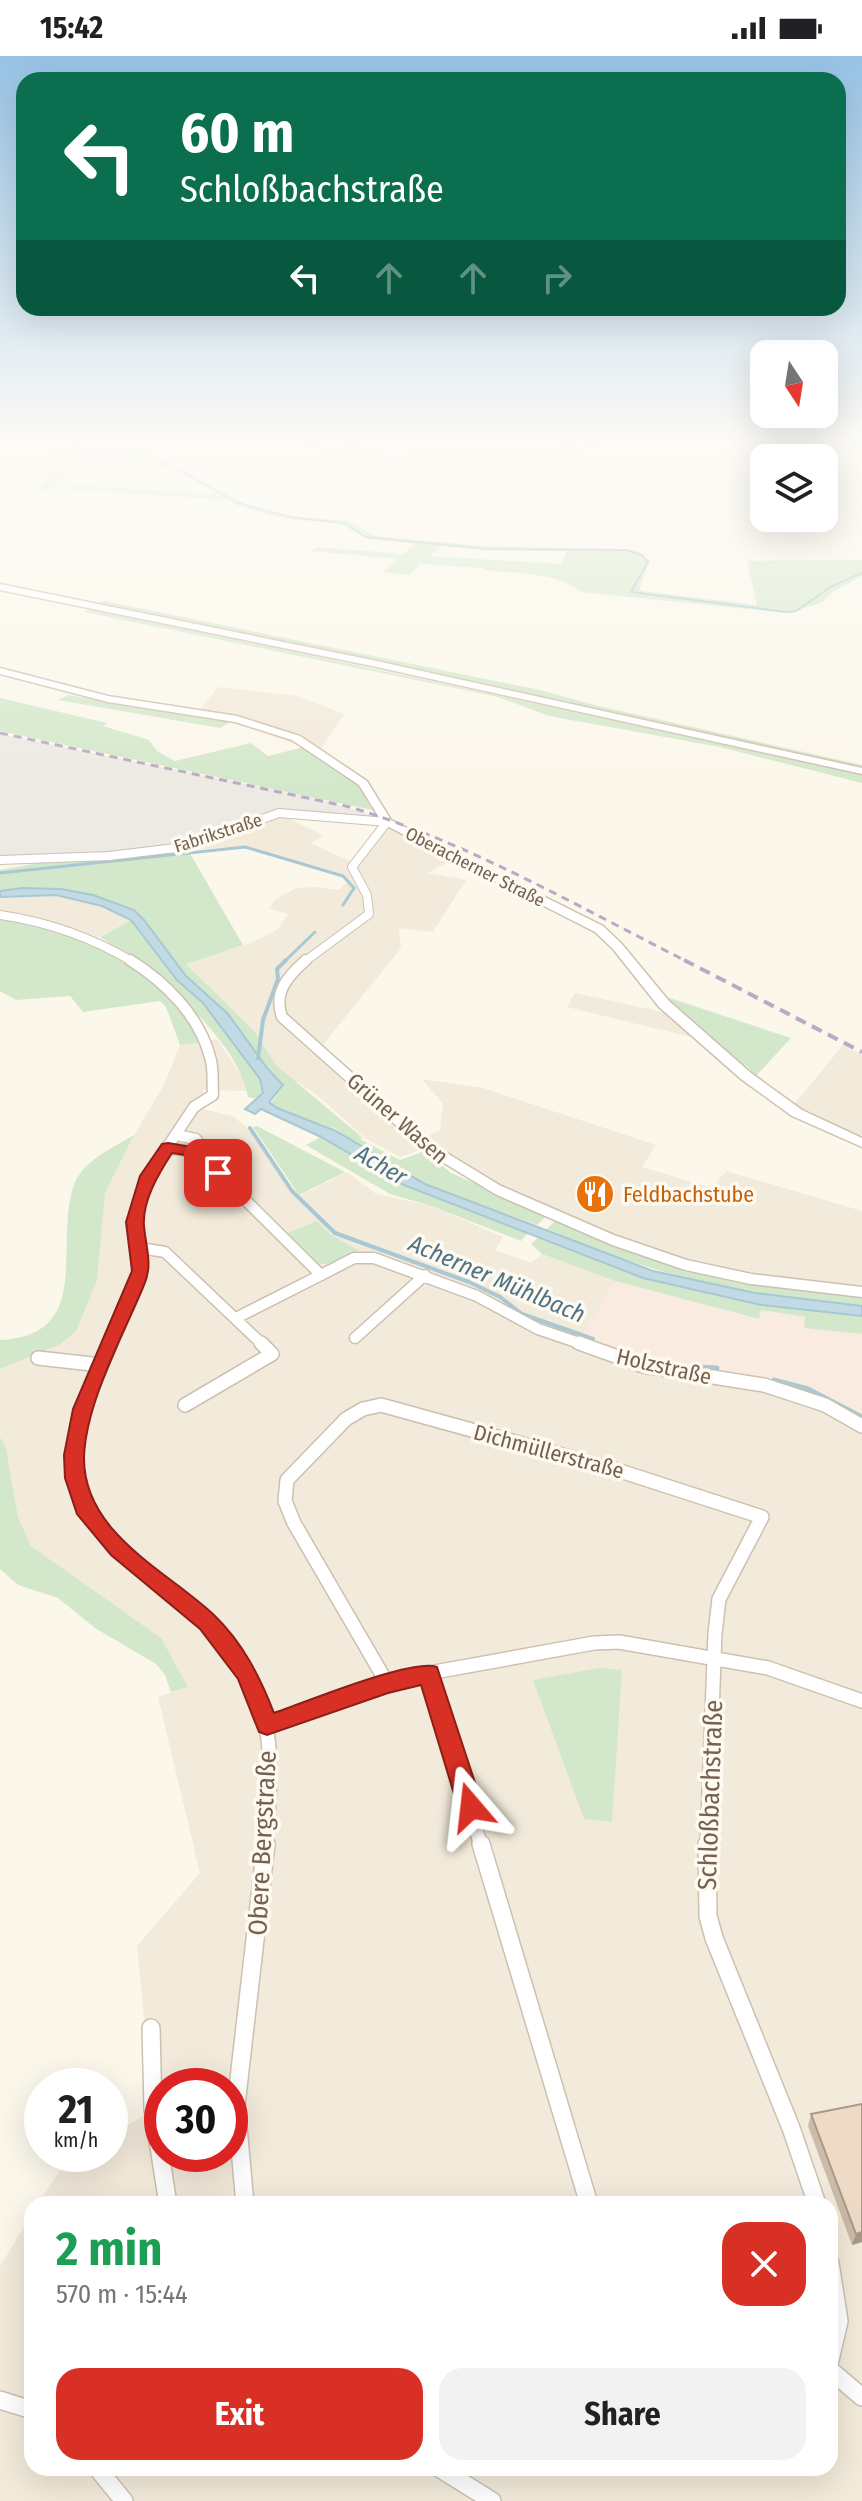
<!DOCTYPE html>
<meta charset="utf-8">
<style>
:root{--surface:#fff;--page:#f2f2f2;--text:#202124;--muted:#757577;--accent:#d93025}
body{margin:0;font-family:"Fira Sans Condensed",sans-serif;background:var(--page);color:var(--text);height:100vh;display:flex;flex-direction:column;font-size:30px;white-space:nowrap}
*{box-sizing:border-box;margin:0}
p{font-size:26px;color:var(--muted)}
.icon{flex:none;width:44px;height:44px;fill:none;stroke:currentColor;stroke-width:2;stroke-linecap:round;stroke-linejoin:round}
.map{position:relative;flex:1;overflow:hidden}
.drawer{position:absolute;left:24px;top:2140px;width:814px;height:280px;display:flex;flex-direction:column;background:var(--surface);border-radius:24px;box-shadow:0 8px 32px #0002}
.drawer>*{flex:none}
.guide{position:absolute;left:16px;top:16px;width:830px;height:244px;border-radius:24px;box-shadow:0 8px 32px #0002;background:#0b6e4f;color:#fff;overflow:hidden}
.needle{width:52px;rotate:168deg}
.tools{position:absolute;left:750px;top:284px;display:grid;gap:16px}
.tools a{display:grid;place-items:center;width:88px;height:88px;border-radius:16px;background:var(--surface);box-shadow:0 8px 32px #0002;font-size:40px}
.speed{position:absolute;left:24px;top:2012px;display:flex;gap:16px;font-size:40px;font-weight:700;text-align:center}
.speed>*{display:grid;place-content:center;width:104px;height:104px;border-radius:50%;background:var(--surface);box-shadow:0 8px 32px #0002;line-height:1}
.speed small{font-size:20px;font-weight:400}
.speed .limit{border:12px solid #d22;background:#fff;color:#111}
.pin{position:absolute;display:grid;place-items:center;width:68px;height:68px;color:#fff;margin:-34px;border-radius:16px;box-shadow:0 4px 12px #0006}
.me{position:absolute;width:88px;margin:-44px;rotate:343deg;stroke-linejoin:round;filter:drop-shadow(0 0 6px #0008)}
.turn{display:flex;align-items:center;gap:28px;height:168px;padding:0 32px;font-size:36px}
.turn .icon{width:104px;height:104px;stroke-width:2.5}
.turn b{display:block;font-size:56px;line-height:68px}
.lanes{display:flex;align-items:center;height:76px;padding:0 32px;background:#0003;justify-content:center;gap:40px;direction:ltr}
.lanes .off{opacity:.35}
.round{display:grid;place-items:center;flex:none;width:84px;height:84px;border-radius:24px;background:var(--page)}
.overview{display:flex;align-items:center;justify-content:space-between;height:136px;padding:0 32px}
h1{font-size:48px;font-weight:700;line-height:60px;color:#1e9e55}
.button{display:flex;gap:16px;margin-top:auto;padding:16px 32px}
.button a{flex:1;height:92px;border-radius:24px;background:var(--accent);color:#fff;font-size:32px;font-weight:700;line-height:92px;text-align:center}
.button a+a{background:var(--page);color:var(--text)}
.status{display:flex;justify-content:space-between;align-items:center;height:56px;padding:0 40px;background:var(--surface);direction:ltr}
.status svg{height:22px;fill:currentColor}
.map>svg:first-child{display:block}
.residential{fill:#f2eada;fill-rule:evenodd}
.commercial{fill:#faebe0}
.industrial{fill:#ede9e3}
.green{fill:#d3e8ca;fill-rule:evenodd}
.water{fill:#c1dae3;stroke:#a8c8d4;stroke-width:2}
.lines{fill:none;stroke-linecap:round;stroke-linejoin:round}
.stream-far3{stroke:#a8c8d4;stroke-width:2}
.stream-far2{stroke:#a8c8d4;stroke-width:3}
.stream-far1{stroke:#a8c8d4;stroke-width:4}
.stream{stroke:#a8c8d4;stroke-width:5}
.street-far3-casing{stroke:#cdc0b1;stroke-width:10}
.street-far2-casing{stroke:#cdc0b1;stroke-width:13}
.street-far1-casing{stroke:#cdc0b1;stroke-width:16}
.street-casing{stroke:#cdc0b1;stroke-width:20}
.secondary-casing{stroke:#cfc1af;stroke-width:3}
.street-far3{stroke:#fff;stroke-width:8}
.street-far2{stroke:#fff;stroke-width:10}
.street-far1{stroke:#fff;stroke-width:13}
.street{stroke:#fff;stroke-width:17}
.secondary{fill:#fff;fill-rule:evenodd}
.rail-far1{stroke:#bba9c5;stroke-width:3;stroke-dasharray:8 6;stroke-linecap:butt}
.rail{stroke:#bba9c5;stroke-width:4;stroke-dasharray:11 7;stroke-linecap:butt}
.wall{fill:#cdbba9}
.shaded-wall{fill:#a7998a}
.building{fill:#eedac5;stroke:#a7998a;stroke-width:2}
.route{fill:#d93025;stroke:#8d1f18;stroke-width:2}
.labels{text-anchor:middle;stroke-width:7;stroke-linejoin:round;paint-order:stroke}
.far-street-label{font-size:18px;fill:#746150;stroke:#fefaf1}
.street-label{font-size:22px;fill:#746150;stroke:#fefaf1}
.food-label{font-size:22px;fill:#c56008;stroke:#fefaf1;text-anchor:start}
.water-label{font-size:24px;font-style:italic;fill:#4c7485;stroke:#fefaf1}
.near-street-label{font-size:26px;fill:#746150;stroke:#fefaf1}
</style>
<div class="status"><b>15:42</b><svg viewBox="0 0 49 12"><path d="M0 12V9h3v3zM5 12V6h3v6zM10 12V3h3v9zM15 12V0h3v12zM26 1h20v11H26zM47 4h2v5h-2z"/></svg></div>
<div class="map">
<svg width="862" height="2445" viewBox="0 0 862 2445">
<rect width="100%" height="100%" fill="#fbf7eb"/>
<path class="residential" d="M218 631 297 640 344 658 321 693 304 691 241 669 195 660Z
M286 761 324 780 310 787 352 806 380 771 392 773 455 802 428 817 466 824 433 876 399 872 401 892 322 990 423 1082 440 1074 443 1048 422 1023 483 1032 656 1089 642 1111 712 1132 726 1115 862 1155V1233L692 1208 595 1177 480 1122 431 1090 400 1101 365 1082 316 1038 289 1021 276 1009 254 975 185 907 251 887 278 873 288 858 269 852 276 843 296 832 315 831 339 834 349 824 330 814 244 790 188 794Z
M28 839H56L102 850 131 864 91 885 0 862V841Z
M575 937 667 957 695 982 567 951Z
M217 983 245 1025 247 1035 204 1034 202 1042 191 1050 232 1060 248 1072 297 1141 347 1116 376 1138 431 1150 503 1181 495 1194 531 1207 542 1198 615 1225 576 1293 644 1318 765 1337 829 1357 862 1376V2445H0V2210L32 2158V2412H830V2148H38L60 2114 84 2098H110V2081L153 2053 137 1890 200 1817 158 1641 187 1631 160 1582 31 1490 18 1461 6 1392 0 1381V1313L59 1289 100 1171 105 1137 134 1079 164 1029 180 989ZM162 2030H230V2098H162Z
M843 989 862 999V1080L792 1051Z"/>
<path class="commercial" d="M615 1225 758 1263 761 1254 805 1261 804 1272 862 1278V1358L812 1332 775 1321 773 1327 636 1303 580 1284Z"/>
<path class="industrial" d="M0 678 314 742 372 759 369 766 286 761 188 794 0 801Z"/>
<path class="green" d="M52 389H166L143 400 168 406 246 449 238 450 228 444 67 433 71 429 216 438C170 406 138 403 83 400L47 436 36 435 70 398 46 393Z
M249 450 292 460 348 465C361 469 367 479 382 481L484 490 631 494 641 497 649 505 640 533 642 535 757 549 747 505 862 504V520L834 535 821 547 785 557 582 536C550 515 520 518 483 514L484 512 420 508 409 519 383 516 397 503 312 495 318 491 404 498 416 487 368 483 338 467 275 461 242 451ZM443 488 492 494 567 495 561 508 430 500Z
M104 545 540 634 598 650 862 709V712L97 548Z
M91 552 862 718V727L720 691 549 660 498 641 85 556Z
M68 639 230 666 220 672 58 644Z
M0 642 107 667 103 670 149 684 157 695 175 705 251 687 268 700 304 691 359 730 372 754 0 675Z
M188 794 243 889 186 908 254 975 276 1009 363 1082 360 1083 400 1104 425 1095 451 1117 547 1159 537 1169 425 1128 364 1094 338 1074 277 1052 271 1047 284 1029 267 1012 228 958 186 920 144 864 134 854 93 839 61 833 0 835V814L49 805Z
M0 862C88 875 154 909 202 986L180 989 166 951 160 945 83 956 70 940 16 944 0 935Z
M131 864 177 924 203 947 260 1023 264 1032 258 1043 248 1041C236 978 151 914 100 881Z
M661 939 791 982 756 1020 747 1010 730 1001Z
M257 1070 345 1116 299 1139 253 1071Z
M134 1079 105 1137 97 1224 76 1275 59 1289 0 1313V1284C95 1279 53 1190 74 1129 83 1104 113 1092 134 1079Z
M321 1081 404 1129 530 1175 521 1185 431 1150 390 1138 306 1089Z
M556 1164 639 1197 717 1221 862 1240V1250L755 1237 699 1227 592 1193 547 1173Z
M317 1165 331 1179 358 1194 332 1208H319L288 1177Z
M540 1180 593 1203 761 1249 862 1260V1278L804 1272 805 1261 761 1254 759 1263 615 1225 542 1198 531 1188Z
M0 1381 6 1392 18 1461 31 1490 161 1582 188 1631 171 1636 165 1619 156 1608 95 1572 58 1542 18 1529 0 1513Z
M600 1612 622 1614 612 1766 584 1763 533 1624Z"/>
<path class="water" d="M22 832 61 833 93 839 134 854 144 864 186 920 228 958 267 1012 283 1029 269 1046 277 1052 336 1075 425 1128 653 1215 755 1237 862 1250V1260L761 1249 643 1222 404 1129 321 1081 261 1053 255 1058 245 1053 263 1037 260 1023 203 947 177 924 131 864 102 850 56 839 0 841V835Z"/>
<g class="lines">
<path class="stream-far3" d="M81 389 73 392 75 396 145 401 171 409 238 447 294 462 345 467 366 481 485 493 626 494 642 499 648 506 631 536 787 556 796 555 832 530 862 517"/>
<path class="stream-far2" d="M0 817 245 791 343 820 354 832 343 849
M284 906 315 876"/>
<path class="stream-far1" d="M258 1002 263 964 278 923 277 913 286 904
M250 1072 292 1135 335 1177 469 1226 500 1241 522 1258 593 1283"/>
<path class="stream" d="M698 1311 717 1312
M774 1324 808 1333 862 1361"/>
<defs>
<path id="street-far3" d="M0 804 109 800 184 791 279 757 387 766 352 811 367 839 369 858 304 906
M0 859C49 866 91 881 133 906"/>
<path id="street-far2" d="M306 904C288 920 273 936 282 961L429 1092 498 1134 613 1184 686 1209 751 1223 862 1236
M177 1079 196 1083 200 1089 197 1096 321 1219 354 1202H374L477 1240 538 1273 585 1289
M168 1092 197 1096
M140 1192 165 1196 263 1289
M236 1262 321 1219
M355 1282 425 1219
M110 1289 141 1215 135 1166 148 1120 194 1051 213 1039C212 1027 214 1012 210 1001 199 959 165 926 130 904"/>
<path id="street-far1" d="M111 1287C96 1323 79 1357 75 1396 64 1476 158 1519 206 1566 221 1580 237 1601 247 1618 278 1671 270 1733 266 1790
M579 1287 643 1310 764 1329 825 1349 862 1370
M38 1302 101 1309
M185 1349 272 1298 261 1287
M387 1627 294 1467 285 1445 287 1424 346 1363 363 1353 381 1349 620 1415 762 1461 719 1543 715 1577 707 1790
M267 1669 387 1627 429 1617
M481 1790 429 1617 594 1587 619 1586 768 1612 862 1645"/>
<path id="street" d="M481 1788 589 2148
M707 1788 708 1860 714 1882 791 2072 817 2148
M151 1972 153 2053 168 2148
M245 2148 236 2049 266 1788
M830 2207 839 2265 830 2304
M830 2314 862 2341
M0 2344 32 2354
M97 2412 124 2445
M439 2412 492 2445"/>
<path id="secondary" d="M306 389 452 399 523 397 598 389 523 402 452 404 381 400Z
M0 528 372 604 862 712V718L372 610 0 534Z
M0 612 108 640 237 660 300 680 367 725 391 764 603 870 621 887 669 945 751 1017 802 1054 862 1082V1091L792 1060 741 1023 659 951 613 893 595 876 383 768 359 729 292 684 235 666 108 646 0 618Z"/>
</defs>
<use href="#street-far3" class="street-far3-casing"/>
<use href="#street-far2" class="street-far2-casing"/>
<use href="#street-far1" class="street-far1-casing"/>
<use href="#street" class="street-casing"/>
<use href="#secondary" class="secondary-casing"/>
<use href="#street-far3" class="street-far3"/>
<use href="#street-far2" class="street-far2"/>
<use href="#street-far1" class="street-far1"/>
<use href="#street" class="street"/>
<use href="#secondary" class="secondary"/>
<path class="rail-far1" d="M0 677 350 751C469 787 577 850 688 906"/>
<path class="rail" d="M684 904 862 996"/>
</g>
<path class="wall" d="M862 2048V2186L852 2189 808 2070 811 2058Z"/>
<path class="shaded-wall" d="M862 2176V2186L852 2189 856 2178Z"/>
<path class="building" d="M862 2048V2176L856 2178 811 2058Z"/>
<linearGradient id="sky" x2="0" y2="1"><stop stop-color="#98c3e6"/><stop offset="0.53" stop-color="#fdfbf6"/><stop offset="1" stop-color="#fdfbf6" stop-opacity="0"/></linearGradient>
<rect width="862" height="731" fill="url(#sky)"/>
<path class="route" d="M168 1087 203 1093 226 1117 224 1120H212L192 1100 172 1097C159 1117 142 1145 144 1170 146 1192 153 1209 144 1229 123 1280 86 1346 84 1401 83 1477 166 1514 214 1559 243 1587 260 1621 274 1657 304 1647 412 1602 437 1611L483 1751 479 1758 471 1761 462 1758 458 1751 421 1629 388 1637 267 1679 259 1676 238 1623 200 1573 111 1499 77 1458 65 1422 64 1399 73 1353 132 1215 126 1166 140 1120 162 1088Z"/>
<defs>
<symbol id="restaurant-disc" viewBox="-11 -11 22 22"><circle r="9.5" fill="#e8710a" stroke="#fefaf1"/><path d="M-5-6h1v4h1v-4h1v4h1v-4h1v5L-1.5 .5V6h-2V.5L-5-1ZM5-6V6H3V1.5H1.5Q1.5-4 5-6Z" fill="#fff"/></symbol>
</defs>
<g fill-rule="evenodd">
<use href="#restaurant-disc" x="573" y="1116" width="44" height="44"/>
</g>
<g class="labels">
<g class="far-street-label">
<text transform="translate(218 777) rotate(-18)" y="6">Fabrikstraße</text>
<text transform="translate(475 811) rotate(27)" y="6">Oberacherner Straße</text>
</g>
<g class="street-label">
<text transform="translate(398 1062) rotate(41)" y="8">Grüner Wasen</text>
<text transform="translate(664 1310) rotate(13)" y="8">Holzstraße</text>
<text transform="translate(549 1395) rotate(15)" y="8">Dichmüllerstraße</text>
</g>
<g class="food-label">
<text x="623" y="1146">Feldbachstube</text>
</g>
<g class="water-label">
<text transform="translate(381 1109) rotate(30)" y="8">Acher</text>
<text transform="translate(497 1223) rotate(23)" y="8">Acherner Mühlbach</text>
</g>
<g class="near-street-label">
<text transform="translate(710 1739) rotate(-88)" y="9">Schloßbachstraße</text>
<text transform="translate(262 1787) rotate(-87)" y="9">Obere Bergstraße</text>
</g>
</g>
</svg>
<div class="tools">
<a><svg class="needle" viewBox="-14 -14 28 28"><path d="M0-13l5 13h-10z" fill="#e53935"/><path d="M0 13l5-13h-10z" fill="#757577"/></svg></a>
<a><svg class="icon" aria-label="layers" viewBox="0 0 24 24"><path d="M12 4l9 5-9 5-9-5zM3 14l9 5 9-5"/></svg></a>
</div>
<div class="speed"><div>21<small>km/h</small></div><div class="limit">30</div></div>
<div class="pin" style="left:218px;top:1117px;background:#d93025"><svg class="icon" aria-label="arrive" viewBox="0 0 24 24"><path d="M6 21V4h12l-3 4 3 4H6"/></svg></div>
<svg class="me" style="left:471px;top:1751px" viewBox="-20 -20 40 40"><path d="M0-17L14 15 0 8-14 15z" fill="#d93025" stroke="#fff" stroke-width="4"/></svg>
<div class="guide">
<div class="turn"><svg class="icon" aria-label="left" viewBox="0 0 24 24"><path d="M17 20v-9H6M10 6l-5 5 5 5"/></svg><div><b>60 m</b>Schloßbachstraße</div></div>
<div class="lanes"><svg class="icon" aria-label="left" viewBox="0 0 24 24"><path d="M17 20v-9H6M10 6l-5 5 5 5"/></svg><svg class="icon off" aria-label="ahead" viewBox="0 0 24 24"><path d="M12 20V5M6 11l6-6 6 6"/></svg><svg class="icon off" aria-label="ahead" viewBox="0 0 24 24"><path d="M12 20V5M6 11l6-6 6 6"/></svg><svg class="icon off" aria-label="right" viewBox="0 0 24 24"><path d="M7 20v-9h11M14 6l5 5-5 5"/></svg></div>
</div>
<section class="drawer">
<div class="overview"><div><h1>2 min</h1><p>570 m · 15:44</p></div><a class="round" style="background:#d93025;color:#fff"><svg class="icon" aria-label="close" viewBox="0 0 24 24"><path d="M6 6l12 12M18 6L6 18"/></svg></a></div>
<div class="button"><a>Exit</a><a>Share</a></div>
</section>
</div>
